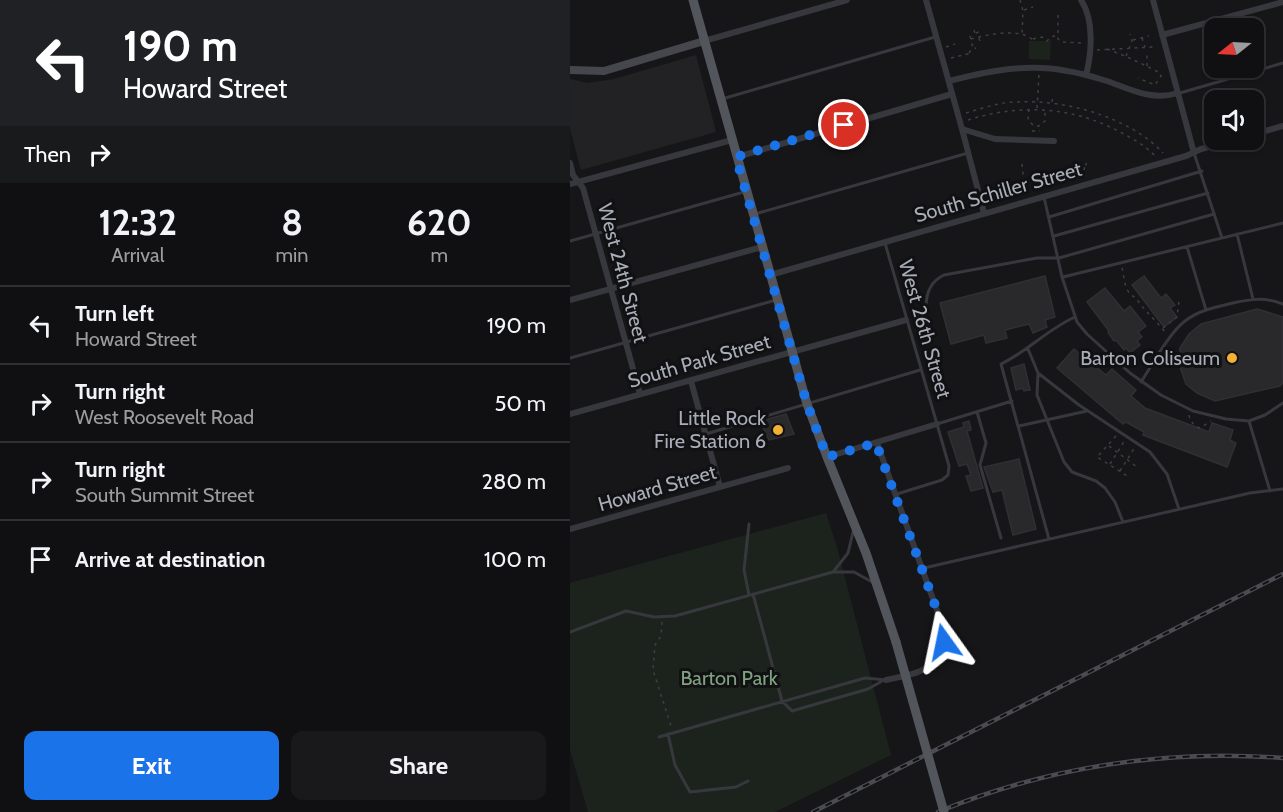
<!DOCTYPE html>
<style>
:root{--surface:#101012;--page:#19191b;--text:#f1f3f6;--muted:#9c9d9f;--line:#303032;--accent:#1a73e8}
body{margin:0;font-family:Cabin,sans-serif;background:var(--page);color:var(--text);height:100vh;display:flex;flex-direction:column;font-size:22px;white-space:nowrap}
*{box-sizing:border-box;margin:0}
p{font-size:20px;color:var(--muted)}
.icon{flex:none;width:33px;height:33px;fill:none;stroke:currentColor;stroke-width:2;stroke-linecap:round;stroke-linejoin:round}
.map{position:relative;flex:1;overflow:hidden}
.details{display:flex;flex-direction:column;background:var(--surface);width:570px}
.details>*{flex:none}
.banner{background:#202124;color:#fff;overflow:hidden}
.needle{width:39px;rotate:252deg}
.tools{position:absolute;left:634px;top:18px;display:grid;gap:12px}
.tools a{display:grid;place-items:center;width:60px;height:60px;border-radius:12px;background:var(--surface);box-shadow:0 2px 4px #0004,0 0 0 2px var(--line);font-size:30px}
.pin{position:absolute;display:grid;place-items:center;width:51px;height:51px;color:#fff;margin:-26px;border:3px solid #fff;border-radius:50%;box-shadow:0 2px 6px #0007}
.me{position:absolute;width:66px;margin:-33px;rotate:348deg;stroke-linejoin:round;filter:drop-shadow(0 0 4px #0008)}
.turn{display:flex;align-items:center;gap:21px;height:126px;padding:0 24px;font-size:27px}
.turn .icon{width:78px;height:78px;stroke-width:2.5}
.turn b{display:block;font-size:42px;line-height:51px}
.then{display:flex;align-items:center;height:57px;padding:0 24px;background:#0003;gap:12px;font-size:22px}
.eta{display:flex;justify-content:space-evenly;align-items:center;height:102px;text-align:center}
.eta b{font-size:36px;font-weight:800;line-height:42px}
.primary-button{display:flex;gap:12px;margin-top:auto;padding:12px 24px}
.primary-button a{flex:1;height:69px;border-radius:12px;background:var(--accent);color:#fff;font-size:24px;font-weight:800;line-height:69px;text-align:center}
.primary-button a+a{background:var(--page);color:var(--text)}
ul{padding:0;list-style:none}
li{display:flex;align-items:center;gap:18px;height:78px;padding:0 24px;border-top:2px solid var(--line)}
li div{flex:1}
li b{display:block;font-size:22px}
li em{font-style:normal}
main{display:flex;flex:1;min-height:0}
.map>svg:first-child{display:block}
.built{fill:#222225}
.green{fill:#1c231d}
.building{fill:#29292c;stroke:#303034;stroke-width:1.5}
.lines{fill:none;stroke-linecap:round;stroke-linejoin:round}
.path{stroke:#3d3f44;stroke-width:1.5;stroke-dasharray:3 4.5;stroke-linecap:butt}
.lane{stroke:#37383d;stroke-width:3}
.street{stroke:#37383d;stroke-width:6}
.secondary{stroke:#45474d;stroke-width:8}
.primary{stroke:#53555c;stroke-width:9}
.rail-casing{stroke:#4a4c52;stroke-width:4.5}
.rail{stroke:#111113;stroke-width:2;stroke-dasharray:7;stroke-linecap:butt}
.primary-bridge{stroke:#53555c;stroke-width:9}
.route{stroke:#1a73e8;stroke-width:10;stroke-dasharray:0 18}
.poi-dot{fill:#f2b134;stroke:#111113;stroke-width:2}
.labels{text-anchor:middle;stroke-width:6;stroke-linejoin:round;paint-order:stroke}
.street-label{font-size:20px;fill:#a8adb8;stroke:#111113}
.poi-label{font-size:20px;fill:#a8adb8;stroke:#111113;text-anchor:end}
.park-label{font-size:20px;fill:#7fa381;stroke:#111113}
</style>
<main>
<section class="details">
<div class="banner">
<div class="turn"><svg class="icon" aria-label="left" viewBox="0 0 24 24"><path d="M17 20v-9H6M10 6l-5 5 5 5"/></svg><div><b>190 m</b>Howard Street</div></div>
<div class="then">Then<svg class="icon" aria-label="right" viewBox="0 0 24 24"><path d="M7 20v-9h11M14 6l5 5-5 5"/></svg></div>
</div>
<div class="eta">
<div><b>12:32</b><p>Arrival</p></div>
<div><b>8</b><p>min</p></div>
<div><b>620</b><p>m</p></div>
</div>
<ul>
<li><svg class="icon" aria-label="left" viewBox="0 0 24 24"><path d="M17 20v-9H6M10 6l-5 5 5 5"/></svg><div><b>Turn left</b><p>Howard Street</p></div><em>190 m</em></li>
<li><svg class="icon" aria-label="right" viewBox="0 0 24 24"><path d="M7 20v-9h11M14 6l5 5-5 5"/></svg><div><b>Turn right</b><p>West Roosevelt Road</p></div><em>50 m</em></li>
<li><svg class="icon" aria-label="right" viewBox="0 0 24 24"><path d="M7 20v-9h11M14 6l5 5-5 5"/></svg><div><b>Turn right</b><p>South Summit Street</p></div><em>280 m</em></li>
<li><svg class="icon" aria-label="arrive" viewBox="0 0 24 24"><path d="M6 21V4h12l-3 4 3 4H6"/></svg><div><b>Arrive at destination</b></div><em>100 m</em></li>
</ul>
<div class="primary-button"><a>Exit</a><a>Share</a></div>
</section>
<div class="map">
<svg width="713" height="812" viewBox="0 0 713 812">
<rect width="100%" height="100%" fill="#161618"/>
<path class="built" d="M126 55 146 132 11 170 0 129V79L17 83 44 79Z"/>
<path class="green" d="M459 41H481L480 60 459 59Z
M256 513 267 547 321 755 205 812H18L0 750V583Z"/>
<path class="building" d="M475 276 485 317 475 320 477 327 463 333 459 324 435 330 437 338 416 343 414 335 381 344 370 303Z
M574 276 591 298 596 294 605 305 600 308 607 317 594 327 562 285Z
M535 288 554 311 560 306 576 326 568 332 572 337 567 341 570 345 560 353 556 348 554 350 546 340 544 341 538 332 539 331 517 302Z
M687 309 713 317V383L710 386 645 401 627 393 616 384 610 367V348L619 334 631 324Z
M504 349 536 375 542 369 566 390 561 396 575 408 639 432 642 423 663 430 660 440 666 443 657 467 573 435 574 432 556 422 553 424 487 368Z
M454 364 460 390 454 391 453 388 446 390 441 368Z
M216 414 224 434 199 440 192 425 196 424 195 420Z
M399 421 401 430 397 431 413 488 401 491 396 476 401 475 397 464 389 466 378 432 394 427 393 423Z
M449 459 466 529 443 535 432 490 423 492 414 467Z"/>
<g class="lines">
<path class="path" d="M450 0 453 11 452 35
M454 10 463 7
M488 15V39L492 42 513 43
M404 30 406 37
M406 33 411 31
M400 36 403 48
M409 38 411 45
M572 38 575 47
M401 39C417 35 449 27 463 40
M463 39 472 37 477 41 481 37 487 35
M563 40 579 36
M376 47 385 44
M537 49C556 56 573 64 590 73L591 76 585 85 568 78
M527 50 583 47
M399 53 401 50 406 48
M556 56 562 41 560 34
M381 58 402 53
M577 66V55
M482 102 483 95
M467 108 469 74
M459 109 458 120 464 126H469L475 121V110
M396 113C413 108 430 102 447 102 494 99 560 117 593 153
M398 120C448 104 501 106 548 131 562 138 576 146 586 157
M462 131H470
M452 164 455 194
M512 165V167H516V163
M514 167 515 177
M488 171 489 184
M465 179 467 190
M434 200 435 186
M552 268C554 275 554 285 558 291 560 296 565 296 568 301 576 312 587 322 596 333
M593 328 607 317 609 301 611 300
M619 415C620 421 624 426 630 428L641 421
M546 436 527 457 559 477
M539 446 567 467
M540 464 555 440
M550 471 565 447
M92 622 91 636 85 645 83 670 102 729"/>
<path class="lane" d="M610 93 713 63
M152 99 365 37
M624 153 652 238
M474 197 492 277 507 322 517 334 560 373 591 395 623 411 656 419 679 421 695 415 713 403
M185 214 398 153
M479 217 632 171
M667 234 683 299
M484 236 638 193
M0 241 174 192
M315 243 379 466 378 475 372 480 327 494
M617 247 636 310
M493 277 713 223
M356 307C356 292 361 281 374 275L467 258H489L644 214
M458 349 468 373 467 395 494 462 502 472 526 481 535 488 545 502 553 522
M0 358 206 300
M468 373 509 405 580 452 597 474 609 509
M571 382C582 365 600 332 615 321 629 310 646 307 663 303 681 299 695 297 713 304
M407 412 416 443 410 465 412 472 431 538
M679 421 700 491
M367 424 442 401
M449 426 517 411
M136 434 350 370
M479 539 431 364C458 351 478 329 505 317
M354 568 680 493 713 489
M263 572 278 553 284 528
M183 594 212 701 222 711 298 689 314 680
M179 595 174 570 179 524
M0 632 56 611 84 617 105 616 263 572H284L304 583
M98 734 105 765 120 792 166 787 178 781
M89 737 295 678 316 680"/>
<path class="street" d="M356 0 392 129 425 139 484 141
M511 0C524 19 522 53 516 75
M583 0 624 153
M592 35 713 2
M134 41 277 0
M379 81C418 71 457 63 497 71 511 73 524 77 537 81 562 90 582 101 608 93
M392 129 414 213
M684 134 713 126
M167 157 382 94
M0 163 3 175 13 188 70 394
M0 184 162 140
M200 275 616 156 631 149 665 140
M0 300 192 247
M121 381 150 487
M0 414 336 320
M307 443 373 627C376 671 350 672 316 680
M257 457 367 424
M0 529 218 468"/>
<path class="secondary" d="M0 70 34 71 134 41"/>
<path class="primary" d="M123 0 237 404 257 457 296 553 326 642"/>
<defs>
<path id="rail" d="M243 812 713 574
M368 812C476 767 596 749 713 758"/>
</defs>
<use href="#rail" class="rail-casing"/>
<use href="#rail" class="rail"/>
<path class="primary-bridge" d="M326 642 374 812"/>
</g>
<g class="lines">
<path class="route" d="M274 125 166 157 237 404 257 457 306 443 373 627 374 642"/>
</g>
<g class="poi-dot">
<circle cx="662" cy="358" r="6"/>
<circle cx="208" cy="430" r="6"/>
</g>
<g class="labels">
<g class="street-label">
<text transform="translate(428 192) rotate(-16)" y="7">South Schiller Street</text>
<text transform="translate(53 273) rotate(75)" y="7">West 24th Street</text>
<text transform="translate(355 329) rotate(74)" y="7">West 26th Street</text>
<text transform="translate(129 361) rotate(-16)" y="7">South Park Street</text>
<text transform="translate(87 488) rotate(-16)" y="7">Howard Street</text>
</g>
<g class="poi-label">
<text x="650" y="365">Barton Coliseum</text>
<text x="196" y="425">Little Rock<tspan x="196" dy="23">Fire Station 6</tspan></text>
</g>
<g class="park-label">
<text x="159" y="685">Barton Park</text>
</g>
</g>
</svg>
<div class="tools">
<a><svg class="needle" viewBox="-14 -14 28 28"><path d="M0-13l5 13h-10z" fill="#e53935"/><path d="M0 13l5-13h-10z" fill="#9c9d9f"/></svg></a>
<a><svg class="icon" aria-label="sound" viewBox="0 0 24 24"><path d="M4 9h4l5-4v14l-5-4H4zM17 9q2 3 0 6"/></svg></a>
</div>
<div class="pin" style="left:274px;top:125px;background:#d93025"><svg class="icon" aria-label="arrive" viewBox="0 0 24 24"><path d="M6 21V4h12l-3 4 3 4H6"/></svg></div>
<svg class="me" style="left:374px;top:642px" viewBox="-20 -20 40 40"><path d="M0-17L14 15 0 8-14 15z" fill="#1a73e8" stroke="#fff" stroke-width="4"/></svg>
</div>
</main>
